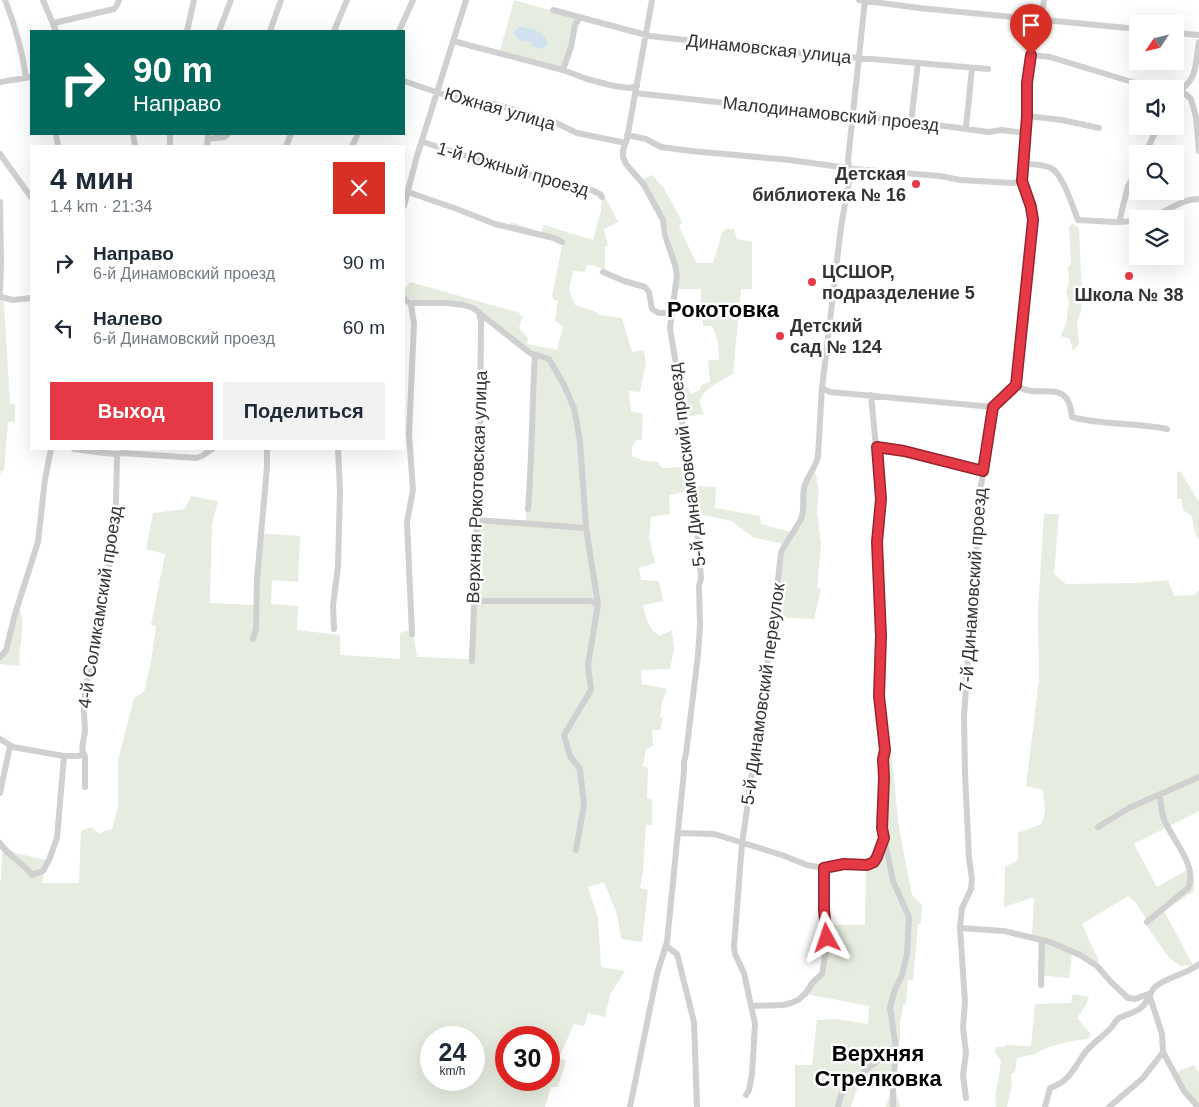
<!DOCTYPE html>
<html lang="ru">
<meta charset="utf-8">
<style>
:root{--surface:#fff;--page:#f2f2f3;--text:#1f2937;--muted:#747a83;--accent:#e63946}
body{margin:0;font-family:Arial,sans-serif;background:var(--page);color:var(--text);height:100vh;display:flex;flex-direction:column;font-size:19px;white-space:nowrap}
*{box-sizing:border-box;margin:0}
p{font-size:16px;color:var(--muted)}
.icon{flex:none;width:28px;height:28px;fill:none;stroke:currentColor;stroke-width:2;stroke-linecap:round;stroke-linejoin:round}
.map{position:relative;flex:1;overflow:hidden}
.sheet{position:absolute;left:30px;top:145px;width:375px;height:305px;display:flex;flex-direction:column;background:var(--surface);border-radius:0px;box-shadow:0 5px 20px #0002}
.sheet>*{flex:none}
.guide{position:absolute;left:30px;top:30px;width:375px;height:105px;border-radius:0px;box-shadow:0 5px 20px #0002;background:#00695c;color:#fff;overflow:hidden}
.needle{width:32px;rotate:235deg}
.controls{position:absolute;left:1129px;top:15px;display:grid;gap:10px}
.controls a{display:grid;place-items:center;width:55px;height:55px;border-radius:0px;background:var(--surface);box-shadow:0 5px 20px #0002;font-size:25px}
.speed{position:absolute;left:420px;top:1026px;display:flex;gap:10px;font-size:25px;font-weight:700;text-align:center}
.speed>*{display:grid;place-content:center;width:65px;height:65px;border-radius:50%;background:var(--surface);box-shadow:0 5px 20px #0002;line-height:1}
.speed small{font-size:12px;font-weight:400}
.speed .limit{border:8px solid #d22;background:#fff;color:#111}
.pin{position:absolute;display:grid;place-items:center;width:42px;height:42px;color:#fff;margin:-51px -21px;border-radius:50% 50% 50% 0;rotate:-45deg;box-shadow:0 0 5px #0007}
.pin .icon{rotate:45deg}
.me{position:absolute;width:55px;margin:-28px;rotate:355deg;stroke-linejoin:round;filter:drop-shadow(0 0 4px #0008)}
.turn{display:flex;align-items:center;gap:18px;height:105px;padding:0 20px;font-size:22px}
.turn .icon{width:65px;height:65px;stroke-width:2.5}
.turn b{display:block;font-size:35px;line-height:42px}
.round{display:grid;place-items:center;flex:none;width:52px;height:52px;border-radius:0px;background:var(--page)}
.summary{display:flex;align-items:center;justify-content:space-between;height:85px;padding:0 20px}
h1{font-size:30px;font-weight:800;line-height:38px}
.button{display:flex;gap:10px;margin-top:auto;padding:10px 20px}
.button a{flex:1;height:58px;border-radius:0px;background:var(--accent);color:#fff;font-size:20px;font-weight:800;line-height:58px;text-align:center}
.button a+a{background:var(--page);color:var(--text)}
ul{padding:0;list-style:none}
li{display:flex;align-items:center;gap:15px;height:65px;padding:0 20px}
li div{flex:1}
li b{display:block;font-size:19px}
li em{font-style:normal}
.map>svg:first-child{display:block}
.green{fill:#e6ecdf;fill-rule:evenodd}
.water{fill:#cfe2ee}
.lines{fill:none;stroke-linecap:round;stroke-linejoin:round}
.minor{stroke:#d0d0d0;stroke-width:6}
.route-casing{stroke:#96252e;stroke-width:12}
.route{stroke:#e63946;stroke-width:9}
.poi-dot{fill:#e63946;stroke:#fff;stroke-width:2}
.labels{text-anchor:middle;stroke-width:5;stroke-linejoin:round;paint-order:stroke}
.street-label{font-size:18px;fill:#333;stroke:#fff}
.poi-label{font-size:18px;font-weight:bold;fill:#333;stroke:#fff;text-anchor:start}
.district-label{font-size:22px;font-weight:bold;fill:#000;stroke:#fff}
</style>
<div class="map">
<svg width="1199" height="1107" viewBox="0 0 1199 1107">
<rect width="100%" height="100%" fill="#fff"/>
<path class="green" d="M514 0 577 18 563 65 561 67 500 51ZM527 27 542 34 548 42 531 43 530 41 520 40 513 32Z
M652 175 664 188 682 222 679 226 696 263H713L722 233 726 229H734L737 239 752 242V289H741L733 374C724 379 701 390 700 402 700 406 702 410 704 414L685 417 684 420 682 415 681 383 685 388H688L691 394 700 390 701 385 710 382 708 360H719L718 341 712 326H703L701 304V289H678L677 265 665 219 643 179Z
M602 197H604L608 202 618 222 604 229 608 246H605V270L593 265H587L585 272 573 271 569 290 575 305 594 311 599 315 622 318 632 352 644 350 646 363 640 392 629 391 631 411 643 414 642 440H636L632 447V456L644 461 658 462 662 468 686 467 689 491 669 495 670 514 651 517 649 538 655 563 639 568 641 580 659 581 663 601 643 605C646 618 648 629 660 636L672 630 674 649 670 669 641 670 642 684 667 689 662 702 660 717 663 719 660 730H652L653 746 646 749 643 766 648 768 647 798 652 800V825H646L643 872 640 888 648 890 642 942 621 939 617 914 604 882 588 887 598 918 601 967 625 971 610 995 605 1017 588 1013 584 1026 574 1024 559 1058 566 1061 558 1087H551L545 1107H0V881L1 880 2 854 5 845 15 853 46 860 42 883H79L81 831 91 827 99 833 112 829 118 806V761L134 698 144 692 151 661 156 626 151 625 165 554 146 549 153 513 185 509 191 496 218 501 212 524 210 603 255 605 259 533 300 536 298 582 272 580 271 604 298 606 297 630 340 635V655L400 659V633L410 630 413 632 417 657 469 659 476 520 523 522 526 519 532 358 466 303 457 301H414L404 294V290L410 282 520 313V315L523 316 519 328 528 338 527 344 557 350 563 326 555 321 558 301 554 300 552 296 563 241 510 225 511 222 541 232 544 225 593 240 601 211ZM431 1038H474V1080H431ZM506 1038H549V1080H506Z
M1072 223 1079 228 1082 295 1081 310 1077 324 1079 344 1073 351 1070 339 1061 336 1066 323 1069 302 1066 292 1069 282 1068 267 1071 264 1069 228Z
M0 300 4 302 10 404H15V422H8L4 471H1L0 477Z
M815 471 819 490 817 512 821 544 817 588 821 589 814 619 776 617 784 553 798 528 807 485Z
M1180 471 1199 502V540L1195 533 1192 516 1183 510 1181 499H1177V472Z
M693 486 716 487 715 508 760 516 761 524 790 532 782 544 752 537 732 521 698 514Z
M1044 514H1059L1054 574 1066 584 1137 583 1168 580 1174 596 1194 595 1199 590V811C1177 823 1156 832 1134 844L1157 887 1190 868 1194 881V891L1164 911 1193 965 1181 966 1169 958 1146 925 1145 917 1136 903 1128 896 1082 924 1098 959V963L1082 954 1032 935 1034 897 1004 907 1005 867 1018 860V833L1042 824 1045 811 1043 790 1026 786 1039 679 1038 609Z
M17 611H20C27 624 17 650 20 666L0 664V659Z
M887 751H891L899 828 912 895 922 905 921 924H918L913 980H908L906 1004 903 1005 900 1023V1040L897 1050 896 1090 900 1107H886L891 1089 860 1079 851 1107H795V1065H812L817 1020 835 1019 868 1024 869 1006 806 994 818 979 822 977 827 925H865L866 866 873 865 887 837 888 781 886 761Z
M1038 942 1050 944 1072 953 1069 978 1038 975Z
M1073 994 1089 997 1086 1005 1077 1018 1091 1034 1088 1039 1071 1041 1046 1048 1035 1054 1017 1058 1015 1072 1011 1074 1012 1085 1007 1107H996C994 1091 1000 1076 1001 1060L995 1053 996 1047H1005V1045L1031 1046 1035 1004 1071 1003Z
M1194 1065 1199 1073V1106L1175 1073Z"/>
<path class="water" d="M519 27C531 26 547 33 548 45L540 49 532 46 530 41C521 43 518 39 513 32Z"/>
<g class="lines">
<path class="minor" d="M5 0C15 25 22 51 26 77
M43 0 56 31
M859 0 919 8 1138 29
M553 10 650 36 802 53 988 69
M1041 20 1044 0
M54 23 114 9 117 5 119 0
M187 31 194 0
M219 31 231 0
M270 31 281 0
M334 31 347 0
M399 31 413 0
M1175 33 1199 35
M453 41 563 70 587 79 614 86 629 88 637 86
M1031 55 1050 57 1155 89
M563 70 571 47 575 25 580 17
M404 81 442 94 494 104 552 121 577 133 626 143
M0 82 31 77
M1182 91 1191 99 1196 117 1199 151
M635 93 788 110 891 119 989 132 1001 130 1026 133
M1175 95C1199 77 1194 70 1199 42
M1027 116 1062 120 1099 128
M911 122 918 63
M966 128 972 68
M56 134 58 146
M133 134 135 146
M627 135 646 139 661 147 691 151 790 160 855 169 940 176 960 180 1013 183 1022 181
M208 139 224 137 228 134
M423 142 510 170 587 188 600 194 602 197
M170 146V134
M207 146 208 134
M286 146 291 134
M352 146 358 134
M0 154 31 197
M1145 154 1158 126
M1024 164C1033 164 1044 165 1051 168 1063 174 1073 208 1078 220L1115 222 1138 221
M405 191 457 209 495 224 554 238 562 242
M0 202 1 264 0 292
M404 206 417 156 466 0
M1147 219C1164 214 1182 198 1199 199
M1119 222 1128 186 1138 169
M603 272 624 281 645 287 649 292 652 309 659 313H671
M0 292 1 297 13 300 31 298
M404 298 411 304 414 324 409 434 413 490 407 522 412 634
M411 304 413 303H446L464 305 473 308 530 353 549 359 564 385 574 408 580 441 586 528 477 520
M1016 385C1039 402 1068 374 1072 417 1105 426 1135 422 1167 429
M822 388 830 392 993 407
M871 395 881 499 877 542 881 636 879 696 885 750 883 759 884 778 882 827 893 881 909 917 907 954 902 975 894 992 890 1008 896 1049 893 1088V1107
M993 407 1016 385 1033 220 1031 207 1022 181 1027 116V83L1031 60V42L1038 20
M877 447 904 451 983 471
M74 449C83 450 115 456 122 453L196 458 202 456 212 449
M528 509C532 458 532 406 535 355
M474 601H590L598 604
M334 629 333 606 338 566 340 491 338 449
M253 639 256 629 257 579 267 467V449
M0 657 6 650 15 614 38 542 45 479 51 449
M472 661 480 433 481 321 479 312
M0 739 13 747 64 756H79L83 754
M85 787V756C79 748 85 739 85 730 85 720 83 712 84 703 86 678 94 654 94 629L99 619 109 565 116 502 117 455
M0 793 10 746
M1098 827 1129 808 1199 777
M678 833 714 834 782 855 807 865 824 868 844 864 867 865 874 862 877 857 884 838
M0 843C7 856 24 863 32 875L43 871 49 860 57 838 64 756
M576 850 584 805 580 769 570 756 564 735 591 690 588 665 598 604 586 528
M1147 922 1188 888C1199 866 1171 839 1164 819 1161 812 1161 803 1160 795
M960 928 1004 931 1050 942 1080 955 1097 966 1111 982 1128 998 1135 999 1151 993
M666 946 677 954 694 1022 697 1107
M1041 985 1042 940
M1150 997 1162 1034 1163 1052 1184 1091 1198 1107
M751 1006 783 1005 791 1003 798 1000 805 994 813 982 822 974 826 950V928L824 910V868
M746 1095 749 1090 752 1074 755 1024 744 973 735 954 734 947 742 844 772 631 781 553C786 541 795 531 801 519 805 510 802 498 804 488 807 476 816 468 818 456L822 388 841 227 850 175 848 160 865 0
M966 1098 963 1075 966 1053 963 1028 965 1002 960 928 962 908 971 889 972 879 969 858 965 773 964 717 968 657 977 576 976 519 993 407
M630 1107 657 974 667 942 684 771V762L686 754 698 655 700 625 699 586 701 578 696 516 685 437 679 409 681 395 670 328 677 275 675 265 665 235 663 220 644 185 626 164 623 157V150L627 139 652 0
M838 1107 841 1095 848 1085 892 1049H896
M1045 1107 1050 1088C1070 1081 1073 1069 1084 1054 1091 1044 1101 1038 1109 1030 1113 1026 1115 1021 1119 1018 1127 1014 1136 1013 1143 1006 1149 1000 1150 991 1155 987 1168 976 1186 975 1199 964
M1109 1107 1143 1078 1163 1052"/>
</g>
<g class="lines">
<defs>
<path id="route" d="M827 938 824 910V868L844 864 867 865 874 862 877 857 884 838 882 828 884 778 883 759 885 750 879 696 881 636 877 542 881 499 877 447 904 451 983 471 993 407 1016 385 1033 220 1031 207 1022 181 1027 116V83L1031 55"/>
</defs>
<use href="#route" class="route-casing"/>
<use href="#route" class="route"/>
</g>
<g class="poi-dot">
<circle cx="916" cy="184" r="5"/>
<circle cx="1129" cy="276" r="5"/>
<circle cx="812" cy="282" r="5"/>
<circle cx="780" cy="336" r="5"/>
</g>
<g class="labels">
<g class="street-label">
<text transform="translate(769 49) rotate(6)" y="6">Динамовская улица</text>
<text transform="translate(500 109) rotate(16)" y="6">Южная улица</text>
<text transform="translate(831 114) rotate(6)" y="6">Малодинамовский проезд</text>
<text transform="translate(513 169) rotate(16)" y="6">1-й Южный проезд</text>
<text transform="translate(687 465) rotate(-97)" y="6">5-й Динамовский проезд</text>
<text transform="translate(477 487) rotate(-88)" y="6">Верхняя Рокотовская улица</text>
<text transform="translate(973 590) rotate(-86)" y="6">7-й Динамовский проезд</text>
<text transform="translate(100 607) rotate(-81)" y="6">4-й Соликамский проезд</text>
<text transform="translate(763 694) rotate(-82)" y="6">5-й Динамовский переулок</text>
</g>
<g class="poi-label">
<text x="906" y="180" text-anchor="end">Детская<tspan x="906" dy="21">библиотека № 16</tspan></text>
<text x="822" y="278">ЦСШОР,<tspan x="822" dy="21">подразделение 5</tspan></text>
<text x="1129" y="301" text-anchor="middle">Школа № 38</text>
<text x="790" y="332">Детский<tspan x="790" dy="21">сад № 124</tspan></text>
</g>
<g class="district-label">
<text x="723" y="317">Рокотовка</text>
<text x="878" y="1061">Верхняя<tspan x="878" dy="25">Стрелковка</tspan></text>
</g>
</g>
</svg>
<div class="controls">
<a><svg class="needle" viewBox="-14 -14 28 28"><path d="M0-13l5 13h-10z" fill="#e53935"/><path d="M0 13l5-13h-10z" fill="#747a83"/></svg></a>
<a><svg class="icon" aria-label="sound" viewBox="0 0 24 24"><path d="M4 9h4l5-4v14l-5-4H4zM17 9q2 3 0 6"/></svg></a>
<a><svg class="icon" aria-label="search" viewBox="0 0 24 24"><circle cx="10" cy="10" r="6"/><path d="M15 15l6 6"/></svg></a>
<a><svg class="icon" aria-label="layers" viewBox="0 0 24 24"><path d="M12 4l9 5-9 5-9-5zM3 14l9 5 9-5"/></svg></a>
</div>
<div class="speed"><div>24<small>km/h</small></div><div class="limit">30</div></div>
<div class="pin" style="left:1031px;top:55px;background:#d93025"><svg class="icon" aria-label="arrive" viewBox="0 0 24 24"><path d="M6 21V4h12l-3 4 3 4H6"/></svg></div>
<svg class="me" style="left:827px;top:938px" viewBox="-20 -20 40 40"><path d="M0-17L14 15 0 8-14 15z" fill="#e63946" stroke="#fff" stroke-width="4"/></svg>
<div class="guide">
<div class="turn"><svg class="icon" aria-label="right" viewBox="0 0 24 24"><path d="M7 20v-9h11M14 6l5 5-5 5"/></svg><div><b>90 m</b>Направо</div></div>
</div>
<section class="sheet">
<div class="summary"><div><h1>4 мин</h1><p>1.4 km · 21:34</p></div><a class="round" style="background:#d93025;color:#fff"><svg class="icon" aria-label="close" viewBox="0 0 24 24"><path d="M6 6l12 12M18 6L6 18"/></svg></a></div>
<ul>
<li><svg class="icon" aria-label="right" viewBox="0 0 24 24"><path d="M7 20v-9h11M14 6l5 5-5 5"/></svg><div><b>Направо</b><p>6-й Динамовский проезд</p></div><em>90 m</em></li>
<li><svg class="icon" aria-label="left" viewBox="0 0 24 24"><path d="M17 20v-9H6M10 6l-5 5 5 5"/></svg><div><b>Налево</b><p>6-й Динамовский проезд</p></div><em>60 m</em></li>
</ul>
<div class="button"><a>Выход</a><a>Поделиться</a></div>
</section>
</div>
